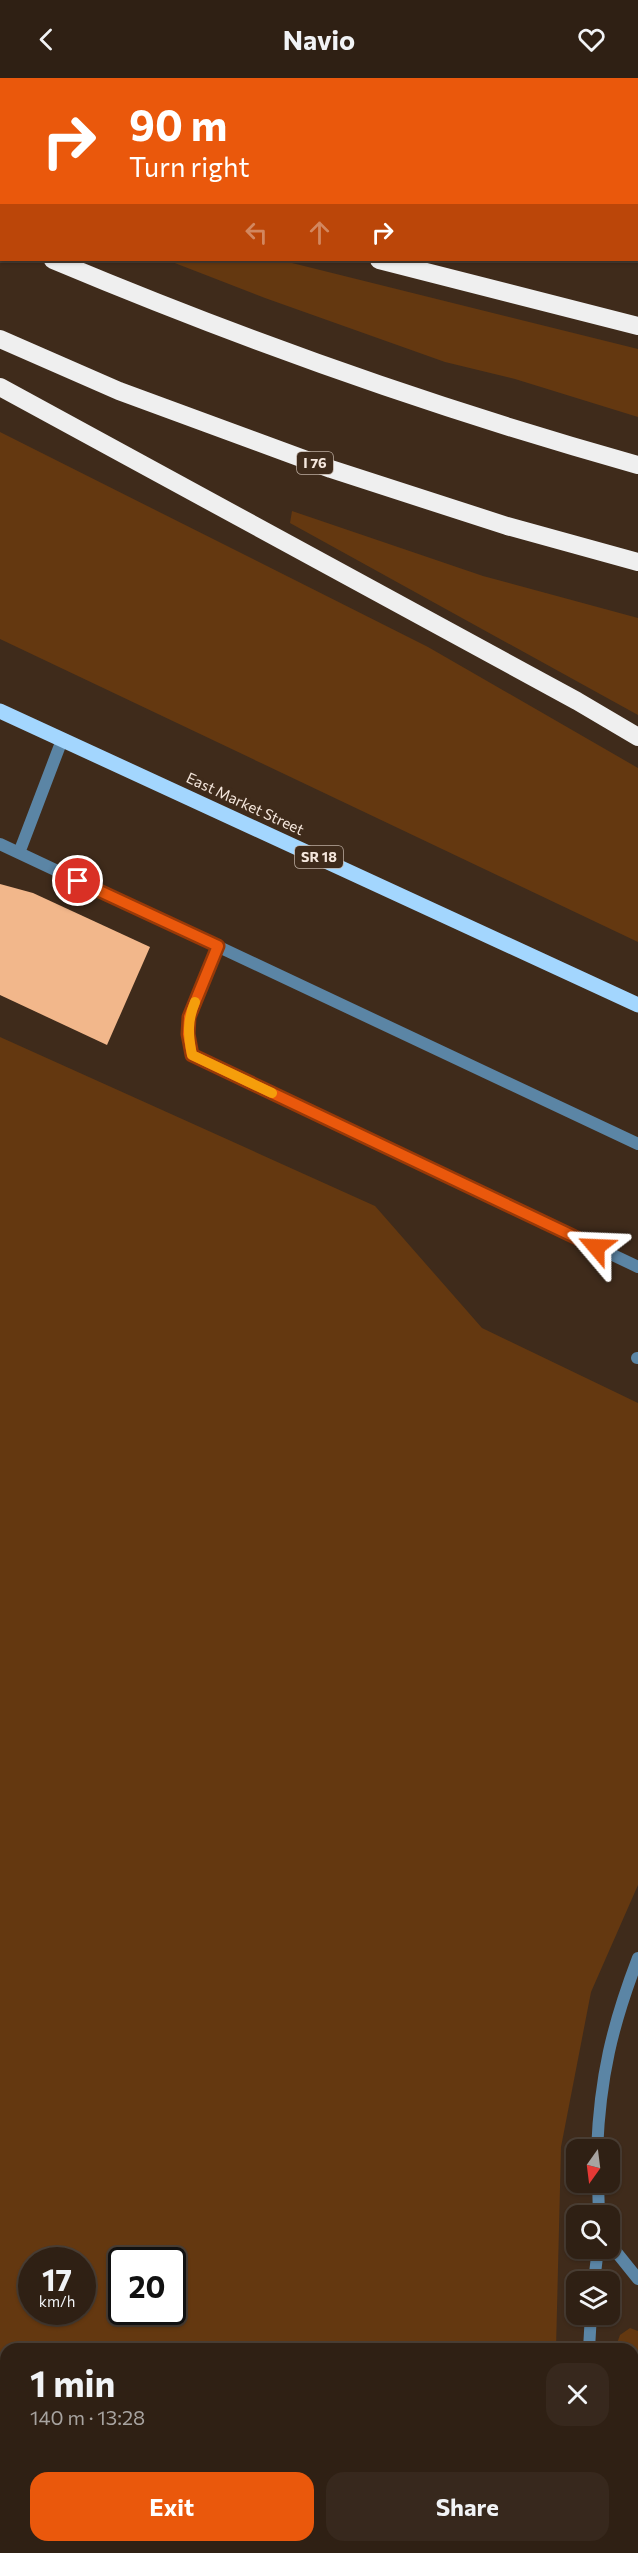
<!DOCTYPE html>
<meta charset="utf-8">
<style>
:root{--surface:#2f2014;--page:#37281d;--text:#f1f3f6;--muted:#a7a3a0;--line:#4a3e34;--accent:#ea580c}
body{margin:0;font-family:Commissioner,sans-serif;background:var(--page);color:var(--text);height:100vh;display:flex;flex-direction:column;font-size:22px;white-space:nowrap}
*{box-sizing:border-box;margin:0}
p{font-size:20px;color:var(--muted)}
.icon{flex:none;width:33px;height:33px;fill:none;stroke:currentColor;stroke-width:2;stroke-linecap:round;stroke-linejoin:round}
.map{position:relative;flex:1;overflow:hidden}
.sheet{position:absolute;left:0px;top:2265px;width:639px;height:210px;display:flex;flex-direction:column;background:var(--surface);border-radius:18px 18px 0 0;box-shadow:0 2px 4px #0004,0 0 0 2px var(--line)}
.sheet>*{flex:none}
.top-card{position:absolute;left:0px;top:0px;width:639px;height:183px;box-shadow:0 2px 4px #0004,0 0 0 2px var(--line);background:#ea580c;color:#fff;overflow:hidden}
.needle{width:39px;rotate:194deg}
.controls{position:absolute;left:566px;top:2061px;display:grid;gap:12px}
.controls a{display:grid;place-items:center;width:54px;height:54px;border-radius:12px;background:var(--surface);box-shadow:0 2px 4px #0004,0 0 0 2px var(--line);font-size:30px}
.speed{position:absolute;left:18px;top:2169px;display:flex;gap:12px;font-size:30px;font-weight:700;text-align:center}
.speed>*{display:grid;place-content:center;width:78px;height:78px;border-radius:50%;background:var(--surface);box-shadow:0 2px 4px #0004,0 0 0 2px var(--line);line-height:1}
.speed small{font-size:15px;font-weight:400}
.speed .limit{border:3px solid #111;border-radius:9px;background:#fff;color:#111}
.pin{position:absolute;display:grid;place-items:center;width:51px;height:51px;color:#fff;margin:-26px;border:3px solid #fff;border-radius:50%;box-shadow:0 2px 6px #0007}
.me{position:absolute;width:66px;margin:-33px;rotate:296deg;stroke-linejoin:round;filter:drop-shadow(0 0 4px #0008)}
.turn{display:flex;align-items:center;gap:21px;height:126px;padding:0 30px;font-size:27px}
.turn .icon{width:78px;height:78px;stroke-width:2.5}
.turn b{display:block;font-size:42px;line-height:51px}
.lanes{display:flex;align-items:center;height:57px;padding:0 30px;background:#0003;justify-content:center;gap:30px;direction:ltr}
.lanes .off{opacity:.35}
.round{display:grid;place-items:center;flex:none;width:63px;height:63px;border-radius:18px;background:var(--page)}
.headline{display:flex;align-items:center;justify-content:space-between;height:102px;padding:0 30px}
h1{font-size:36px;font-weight:700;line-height:45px}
.button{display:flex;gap:12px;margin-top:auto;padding:12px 30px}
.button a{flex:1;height:69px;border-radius:18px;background:var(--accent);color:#fff;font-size:24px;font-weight:700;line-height:69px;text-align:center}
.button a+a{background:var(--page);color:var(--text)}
header{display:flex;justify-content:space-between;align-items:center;height:78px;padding:0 30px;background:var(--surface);font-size:27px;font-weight:700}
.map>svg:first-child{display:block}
.green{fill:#643810;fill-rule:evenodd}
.water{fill:#ab744a}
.building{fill:#f2b78b}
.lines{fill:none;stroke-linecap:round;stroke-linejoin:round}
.path{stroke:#9d8c7f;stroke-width:4;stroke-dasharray:6 3;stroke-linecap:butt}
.service{stroke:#5b85a5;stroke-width:12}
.minor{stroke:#5b85a5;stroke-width:12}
.primary{stroke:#a3d6fe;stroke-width:15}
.motorway{stroke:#efefef;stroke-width:18}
.route-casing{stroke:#983908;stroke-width:15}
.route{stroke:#ea580c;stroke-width:10}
.slow{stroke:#f59e0b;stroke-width:10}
.labels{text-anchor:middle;stroke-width:6;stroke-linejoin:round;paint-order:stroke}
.shield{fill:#3f2b1b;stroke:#beafa3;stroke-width:1.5}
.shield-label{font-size:14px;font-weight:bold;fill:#f5e7dd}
.street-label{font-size:15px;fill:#f5e7dd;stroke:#3f2b1b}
</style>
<header><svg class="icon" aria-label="back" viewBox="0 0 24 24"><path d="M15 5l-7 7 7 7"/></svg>Navio<svg class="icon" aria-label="heart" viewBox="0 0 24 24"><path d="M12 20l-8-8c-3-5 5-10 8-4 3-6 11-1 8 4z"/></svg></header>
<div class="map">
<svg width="638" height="2475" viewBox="0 0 638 2475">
<rect width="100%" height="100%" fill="#3f2b1b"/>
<path class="green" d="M172 0H465L470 1 177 2Z
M167 182H280L638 271V339L515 301 445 284 265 220Z
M0 354 428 569 638 690V864L0 561Z
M292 433 483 498 638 540V637L290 445Z
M0 959 375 1128 482 1250 638 1325V1807L591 1914 561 2069 556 2271H6V2419L0 2411ZM32 2182H82V2234H32ZM122 2182H172V2234H122Z
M630 2250 638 2253V2475H608V2469H633V2271H615L620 2257Z
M40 2469H557V2475H46Z"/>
<path class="water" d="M0 2411 6 2419V2469H40L46 2475H0Z"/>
<path class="building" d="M0 806 33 815 150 869 107 967 0 917Z"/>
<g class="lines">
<path class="path" d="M448 0 452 2"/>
<path class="service" d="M0 766 638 1066
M19 775 62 662
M218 869 189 939 188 956 192 977 638 1189"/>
<path class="minor" d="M637 1280H638
M597 2072C600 1999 612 1948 638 1880
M598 2104 599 2138
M609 2165 638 2201
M594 2204 598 2170
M589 2271 591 2236
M591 2469V2475"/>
<path class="primary" d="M0 633 638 927"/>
<path class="motorway" d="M115 0 120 2
M0 77H2
M0 159 2 160
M53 182C246 263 437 331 638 387
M379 182 638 248
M0 261 119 313 331 391 507 448 638 484
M0 309 577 623 638 659"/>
</g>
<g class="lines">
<defs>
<path id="route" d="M78 803 218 868 189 939 188 956 192 977 596 1169"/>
</defs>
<use href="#route" class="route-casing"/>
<use href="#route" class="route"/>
<path class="slow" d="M195 924C187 943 188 957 192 977L272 1015"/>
</g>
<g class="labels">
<g class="shield">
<rect x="297" y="374" width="36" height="22" rx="4.5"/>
<rect x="295" y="768" width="48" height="22" rx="4.5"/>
</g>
<g class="shield-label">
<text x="315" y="390">I 76</text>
<text x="319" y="784">SR 18</text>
</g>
<g class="street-label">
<text transform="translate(245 726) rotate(25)" y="5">East Market Street</text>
</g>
</g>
</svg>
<div class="controls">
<a><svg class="needle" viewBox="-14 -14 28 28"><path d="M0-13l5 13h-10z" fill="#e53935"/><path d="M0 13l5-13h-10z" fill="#a7a3a0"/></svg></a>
<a><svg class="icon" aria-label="search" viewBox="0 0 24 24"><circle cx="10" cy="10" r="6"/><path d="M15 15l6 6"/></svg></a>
<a><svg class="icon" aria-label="layers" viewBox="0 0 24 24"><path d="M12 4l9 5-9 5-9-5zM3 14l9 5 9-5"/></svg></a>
</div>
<div class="speed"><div>17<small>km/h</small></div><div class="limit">20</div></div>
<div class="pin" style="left:78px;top:803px;background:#d93025"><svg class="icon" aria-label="arrive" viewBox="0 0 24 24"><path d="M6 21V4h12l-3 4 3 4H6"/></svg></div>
<svg class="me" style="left:596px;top:1169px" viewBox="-20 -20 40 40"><path d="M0-17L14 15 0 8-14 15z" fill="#ea580c" stroke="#fff" stroke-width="4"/></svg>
<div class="top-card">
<div class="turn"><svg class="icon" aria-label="right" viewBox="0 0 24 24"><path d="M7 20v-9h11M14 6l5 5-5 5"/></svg><div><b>90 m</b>Turn right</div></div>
<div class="lanes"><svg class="icon off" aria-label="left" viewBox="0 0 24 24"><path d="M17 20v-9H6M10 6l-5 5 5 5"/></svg><svg class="icon off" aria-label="ahead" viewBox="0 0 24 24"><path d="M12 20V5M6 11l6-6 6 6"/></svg><svg class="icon" aria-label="right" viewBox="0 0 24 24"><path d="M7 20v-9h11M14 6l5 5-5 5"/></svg></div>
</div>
<section class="sheet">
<div class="headline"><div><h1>1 min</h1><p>140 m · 13:28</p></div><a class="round"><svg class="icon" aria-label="close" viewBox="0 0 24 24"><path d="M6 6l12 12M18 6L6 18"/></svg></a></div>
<div class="button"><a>Exit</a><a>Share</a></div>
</section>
</div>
